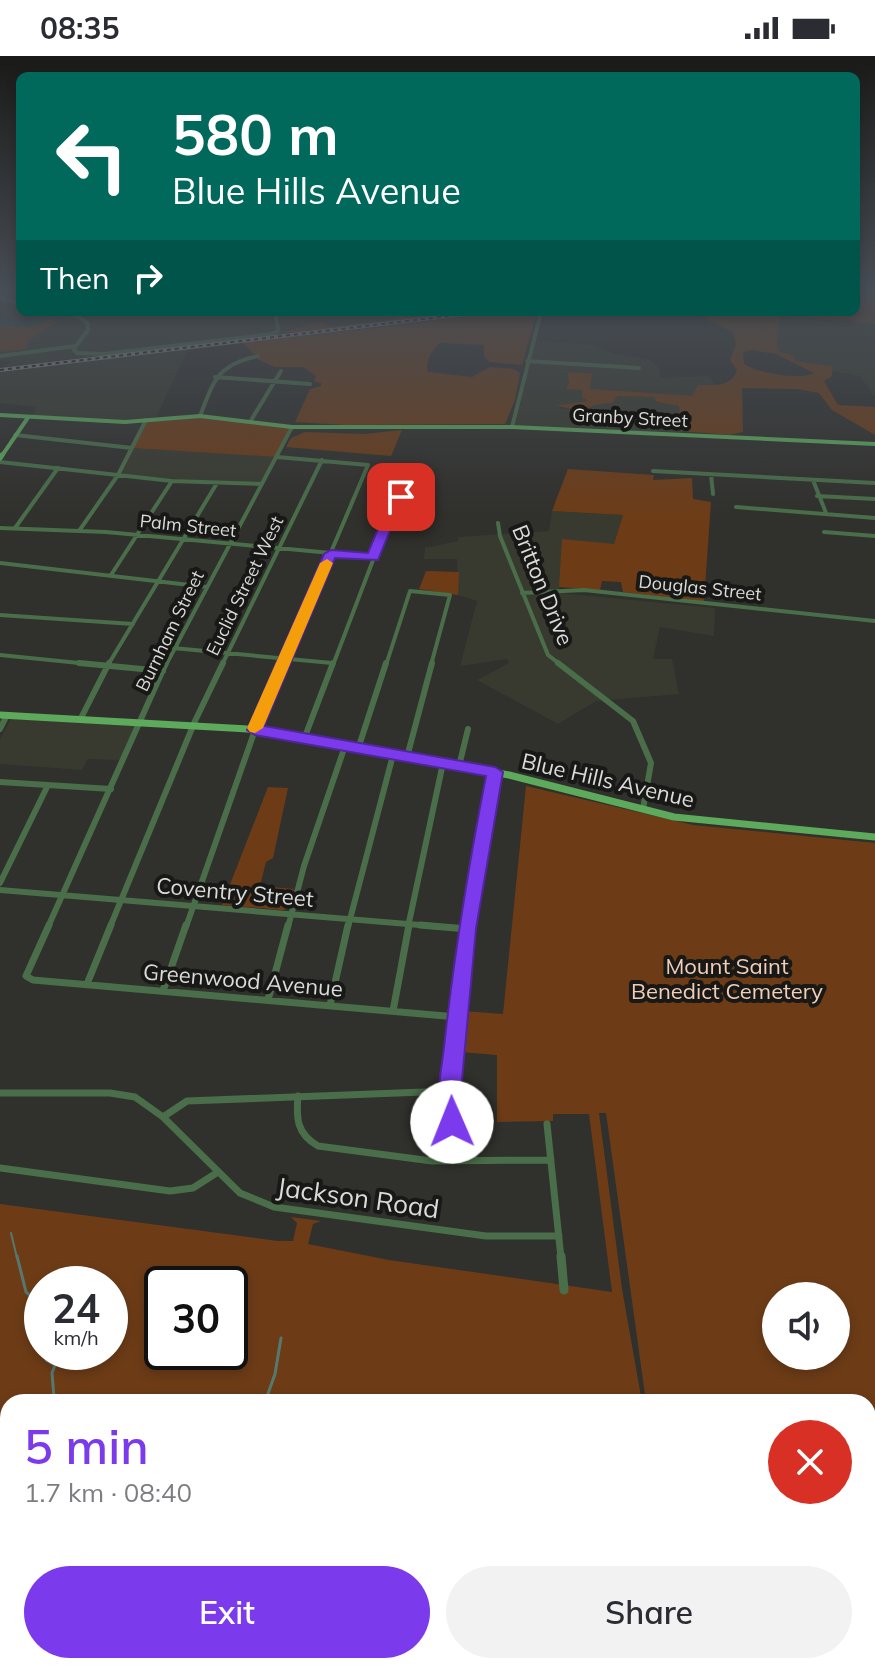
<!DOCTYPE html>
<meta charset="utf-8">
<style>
:root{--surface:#fff;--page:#f2f2f3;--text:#2b2b33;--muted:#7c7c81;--accent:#7c3aed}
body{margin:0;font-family:Mulish,sans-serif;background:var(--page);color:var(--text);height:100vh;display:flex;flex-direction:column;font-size:30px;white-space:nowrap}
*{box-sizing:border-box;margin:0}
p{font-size:26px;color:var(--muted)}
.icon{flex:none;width:44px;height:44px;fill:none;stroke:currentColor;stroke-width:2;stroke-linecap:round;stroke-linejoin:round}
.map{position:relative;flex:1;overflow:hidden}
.side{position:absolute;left:0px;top:1338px;width:876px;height:280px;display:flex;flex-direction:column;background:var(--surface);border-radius:24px 24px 0 0;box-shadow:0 4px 12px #0003}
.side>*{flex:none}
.hud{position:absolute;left:16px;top:16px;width:844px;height:244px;border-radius:12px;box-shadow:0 4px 12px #0003;background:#00695c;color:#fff;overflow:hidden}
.controls{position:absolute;left:762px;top:1226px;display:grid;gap:16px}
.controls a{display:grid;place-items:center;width:88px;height:88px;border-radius:50%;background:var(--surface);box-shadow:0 4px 12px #0003;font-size:40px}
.speed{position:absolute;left:24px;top:1210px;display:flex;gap:16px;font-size:40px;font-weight:700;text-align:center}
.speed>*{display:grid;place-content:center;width:104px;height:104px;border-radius:50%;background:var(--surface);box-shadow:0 4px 12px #0003;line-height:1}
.speed small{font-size:20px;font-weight:400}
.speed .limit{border:4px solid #111;border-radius:12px;background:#fff;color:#111}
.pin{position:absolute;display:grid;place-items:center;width:68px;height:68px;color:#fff;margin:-34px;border-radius:16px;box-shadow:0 4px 12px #0006}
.me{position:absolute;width:88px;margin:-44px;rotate:359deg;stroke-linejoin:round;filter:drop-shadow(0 0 6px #0008)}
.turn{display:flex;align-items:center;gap:28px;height:168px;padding:0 24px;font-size:36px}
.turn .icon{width:104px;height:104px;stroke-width:2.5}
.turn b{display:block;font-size:56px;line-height:68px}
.then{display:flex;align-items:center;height:76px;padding:0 24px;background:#0003;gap:16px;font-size:30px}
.round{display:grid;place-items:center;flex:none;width:84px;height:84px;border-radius:42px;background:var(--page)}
.head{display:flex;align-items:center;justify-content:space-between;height:136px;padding:0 24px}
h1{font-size:48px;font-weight:600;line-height:60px;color:var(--accent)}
.button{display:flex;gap:16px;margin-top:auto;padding:16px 24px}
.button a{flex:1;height:92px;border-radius:48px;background:var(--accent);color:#fff;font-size:32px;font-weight:600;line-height:92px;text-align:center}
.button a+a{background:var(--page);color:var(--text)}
.status{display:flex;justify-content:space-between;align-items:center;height:56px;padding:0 40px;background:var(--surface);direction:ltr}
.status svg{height:22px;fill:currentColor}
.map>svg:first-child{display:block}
.built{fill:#383a2f}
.green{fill:#6d3c17;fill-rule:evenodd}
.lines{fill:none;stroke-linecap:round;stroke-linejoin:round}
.stream-far1{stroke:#55796f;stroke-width:2}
.stream{stroke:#55796f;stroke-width:3}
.river{stroke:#1b4e41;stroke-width:5}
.minor-far3{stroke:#496e49;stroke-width:4}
.minor-far2{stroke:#496e49;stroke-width:6}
.minor-far1{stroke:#496e49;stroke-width:7}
.minor{stroke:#496e49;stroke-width:9}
.major-far2{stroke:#5daa5d;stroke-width:4}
.major-far1{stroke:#5daa5d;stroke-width:5}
.major{stroke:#5daa5d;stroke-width:7}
.rail-casing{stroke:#8d8e8a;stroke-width:4}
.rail{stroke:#181816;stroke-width:2;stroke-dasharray:4;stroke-linecap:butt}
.route{fill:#7c3aed;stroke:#51269a;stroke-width:2}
.slow{fill:#f59e0b}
.labels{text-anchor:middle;stroke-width:8;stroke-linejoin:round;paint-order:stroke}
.far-street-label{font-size:18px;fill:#dbdcd9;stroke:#181816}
.street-label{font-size:22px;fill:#dbdcd9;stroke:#181816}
.park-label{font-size:22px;fill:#f2ceb7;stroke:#181816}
.near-street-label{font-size:26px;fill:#dbdcd9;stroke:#181816}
</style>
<div class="status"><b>08:35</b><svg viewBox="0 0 49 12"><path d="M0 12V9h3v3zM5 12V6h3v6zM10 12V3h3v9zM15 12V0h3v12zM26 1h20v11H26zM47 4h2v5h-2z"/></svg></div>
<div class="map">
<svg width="875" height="1618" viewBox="0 0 875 1618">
<rect width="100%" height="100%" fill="#30302c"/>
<path class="built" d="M0 235H20V256H413L401 257 393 263 330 271 322 265 284 276 308 275 4 311 10 306 0 304Z
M788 258 824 265 875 268V341L860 320 833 315V310L795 305 791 298 778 295V261Z
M535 285 591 289 615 298 650 304 660 313 659 322 708 320 716 329H699L692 340H654L590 333 591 316H566L569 326 566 331 582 334 588 346 557 352 585 355 594 349 612 347 618 340H654L657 346 679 350 682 377 514 370Z
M189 291 156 361 125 364 31 361 37 351 0 347V314Z
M132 392 277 401 262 428 118 419Z
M552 455 623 459 614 488 559 531 560 537 715 552 714 580 660 571 653 603H672L679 638 596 645 558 668 477 624 509 607 507 603 460 610 477 545 458 539 457 503H424L425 492 458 485V481L549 475Z
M11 663 136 667 121 704 88 703 82 714 0 708V683Z"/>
<path class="green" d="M856 235H875V268L780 259 777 290 780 296 794 299 795 305 833 310 832 320 824 325 838 349 875 351V379L832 354 819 337 797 333 742 332 743 376 729 379 681 375 679 350 657 346 654 341 618 340 612 347 594 349 585 355 556 350 588 345 582 341V334L566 333 569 326 567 316 592 317 590 333 692 340 698 329C714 329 732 331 737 314L730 304 736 288 733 276 704 262 702 256H856ZM752 294 776 298 814 317C802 325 754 316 744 308L743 296Z
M413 256H537L522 309 489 306 484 300V289L441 287C433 291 424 307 428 316L472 321 490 311 513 313 520 317 515 344 505 368 346 369 295 366 310 333 321 330V327L314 325 316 320 303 311H275L257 303 261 299 254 298 243 287 441 264 448 259 311 276H283L322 265 330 271 393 263 401 257Z
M44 262 57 266 29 284 26 293 0 296V265L24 266Z
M187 360 292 371 277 401 132 392 146 364Z
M402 374 391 400 286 391 291 382 305 376 364 378Z
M568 413 654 419 653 424 692 422 693 443 711 446 704 545 623 536 621 526 602 525 600 534 559 531 562 483 614 488 623 459 552 455Z
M426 515 459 516 458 539 419 533Z
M526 730 693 769 875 787V1618H0V1148L278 1185H293L297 1167 291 1161 321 1165 313 1168 308 1188 389 1204 612 1236 589 1058H553V1065L497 1066V999L461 996 463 955 503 958ZM599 1057H606L646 1346H868V1610H8V1346H642L622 1233ZM42 1228H110V1296H42ZM162 1228H230V1296H162ZM776 1240H836V1300H776Z
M268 731 288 732 273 802 266 806 260 830 294 833 288 852 283 854 222 849Z"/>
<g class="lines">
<path class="stream-far1" d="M11 1177 17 1202"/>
<path class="stream" d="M17 1200 26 1236 32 1241V1267L42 1280
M42 1282 38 1289 42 1292
M49 1296 46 1304 55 1309 52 1317 54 1342 50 1346
M265 1346 275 1318 281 1282
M0 1436 8 1420
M519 1610V1618"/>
<path class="river" d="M0 267 32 268 63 256"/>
<path class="minor-far3" d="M0 242 20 247
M61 256 80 261 88 268V274L76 290
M76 290 74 294 77 297 104 298 273 278 278 275 276 260 279 256
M0 300 76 290
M527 305 639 312
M215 321 310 328
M200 360C214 324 217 309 258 300
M250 366 281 315
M512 371 541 256
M15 379 132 392
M277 401 368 409 283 609
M0 406 172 425 262 428
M653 415 875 427
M711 419 713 438
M813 424 826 457
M817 440 875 443
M736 451 875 462
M498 467 500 480 548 599 561 609
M0 472 106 476 373 501
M15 472 58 412
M79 475 118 419 146 364
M824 476 875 480
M0 507 207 531
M111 519 172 425
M522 537 584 534 875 565
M0 559 133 568
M173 592 332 607
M0 599 99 609
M108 609 217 427
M166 609 292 371
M222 609 322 404
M333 609 396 444 401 441
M386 609 410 535 450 539 431 609"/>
<path class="minor-far2" d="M79 607 163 615
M558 607 633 665 651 707 643 753
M81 662 109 607
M0 673 7 659
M304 683 333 607
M358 693 386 607
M407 701 432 607
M459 710 468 673
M0 726 111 733
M0 827 48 729
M0 834 444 871
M48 871 166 607
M110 871 195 665 223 607
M186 871 255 674 284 607
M288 871 304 810 345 690
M348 871 393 699
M408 871 443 707
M465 871 495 716"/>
<path class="minor-far1" d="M49 869 26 920 33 924 457 961
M420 869 467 873
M87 928 111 869
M163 935 186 869
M268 944 288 869
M330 949 348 869
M393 955 409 869
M0 1037H110L135 1041 163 1061 240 1137 274 1151 486 1180H559
M298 1040C296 1063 297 1078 318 1090L432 1105 551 1104
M163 1061 187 1045 450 1035
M547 1068 561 1202
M453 1105V1008L466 869
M0 1112 170 1135 193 1132 218 1116"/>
<path class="minor" d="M561 1200 564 1234"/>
<path class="major-far2" d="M0 359 125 366 200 360 292 371H512L875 388
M1 401 27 363"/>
<path class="major-far1" d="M0 402 2 399"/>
<path class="major" d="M0 659 248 673 509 719 674 761 875 781"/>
<defs>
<path id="rail" d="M0 314 482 256"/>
</defs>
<use href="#rail" class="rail-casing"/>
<use href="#rail" class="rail"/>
</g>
<linearGradient id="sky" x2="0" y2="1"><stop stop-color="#1a1a18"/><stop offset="0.51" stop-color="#484e56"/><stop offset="1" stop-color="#484e56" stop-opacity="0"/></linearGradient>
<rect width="875" height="461" fill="url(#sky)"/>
<path class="route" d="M401 437 408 441 402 446 378 504 335 502 264 670 495 711 503 716 476 873 461 1035 463 1066 459 1073 452 1076 444 1073C432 1048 443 1008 445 982 455 893 469 807 486 720L255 679 247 674 324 498 331 494 368 497 390 444Z"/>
<path class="slow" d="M327 503 333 507 263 672 255 677 250 676 247 672 320 507Z"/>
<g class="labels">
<g class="far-street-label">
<text transform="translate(630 362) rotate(3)" y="6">Granby Street</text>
<text transform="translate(188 470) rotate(6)" y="6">Palm Street</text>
<text transform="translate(245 530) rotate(-64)" y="6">Euclid Street West</text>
<text transform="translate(700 532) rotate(6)" y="6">Douglas Street</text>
<text transform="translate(170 575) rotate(-64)" y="6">Burnham Street</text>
</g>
<g class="street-label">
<text transform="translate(543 529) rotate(68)" y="8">Britton Drive</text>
<text transform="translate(608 724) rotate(13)" y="8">Blue Hills Avenue</text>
<text transform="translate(235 836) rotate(5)" y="8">Coventry Street</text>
<text transform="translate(243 924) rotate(5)" y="8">Greenwood Avenue</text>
</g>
<g class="park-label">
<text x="727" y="918">Mount Saint<tspan x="727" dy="25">Benedict Cemetery</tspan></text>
</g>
<g class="near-street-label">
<text transform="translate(358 1142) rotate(8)" y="9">Jackson Road</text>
</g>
</g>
</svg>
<div class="controls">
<a><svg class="icon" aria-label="sound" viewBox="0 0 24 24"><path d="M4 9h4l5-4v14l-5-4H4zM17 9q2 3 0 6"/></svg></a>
</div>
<div class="speed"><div>24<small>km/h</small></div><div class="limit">30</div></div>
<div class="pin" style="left:401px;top:441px;background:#d93025"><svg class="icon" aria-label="arrive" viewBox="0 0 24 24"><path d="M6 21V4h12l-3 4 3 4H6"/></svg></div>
<svg class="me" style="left:452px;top:1066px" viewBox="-20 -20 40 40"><circle r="19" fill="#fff"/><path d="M0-13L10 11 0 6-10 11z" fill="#7c3aed"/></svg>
<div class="hud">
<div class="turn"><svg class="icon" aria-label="left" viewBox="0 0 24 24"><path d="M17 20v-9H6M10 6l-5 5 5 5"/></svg><div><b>580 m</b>Blue Hills Avenue</div></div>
<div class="then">Then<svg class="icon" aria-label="right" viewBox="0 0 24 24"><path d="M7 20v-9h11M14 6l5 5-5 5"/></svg></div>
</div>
<section class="side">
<div class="head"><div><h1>5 min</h1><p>1.7 km · 08:40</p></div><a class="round" style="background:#d93025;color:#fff"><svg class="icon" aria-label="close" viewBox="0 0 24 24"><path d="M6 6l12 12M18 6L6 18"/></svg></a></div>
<div class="button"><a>Exit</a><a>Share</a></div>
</section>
</div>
